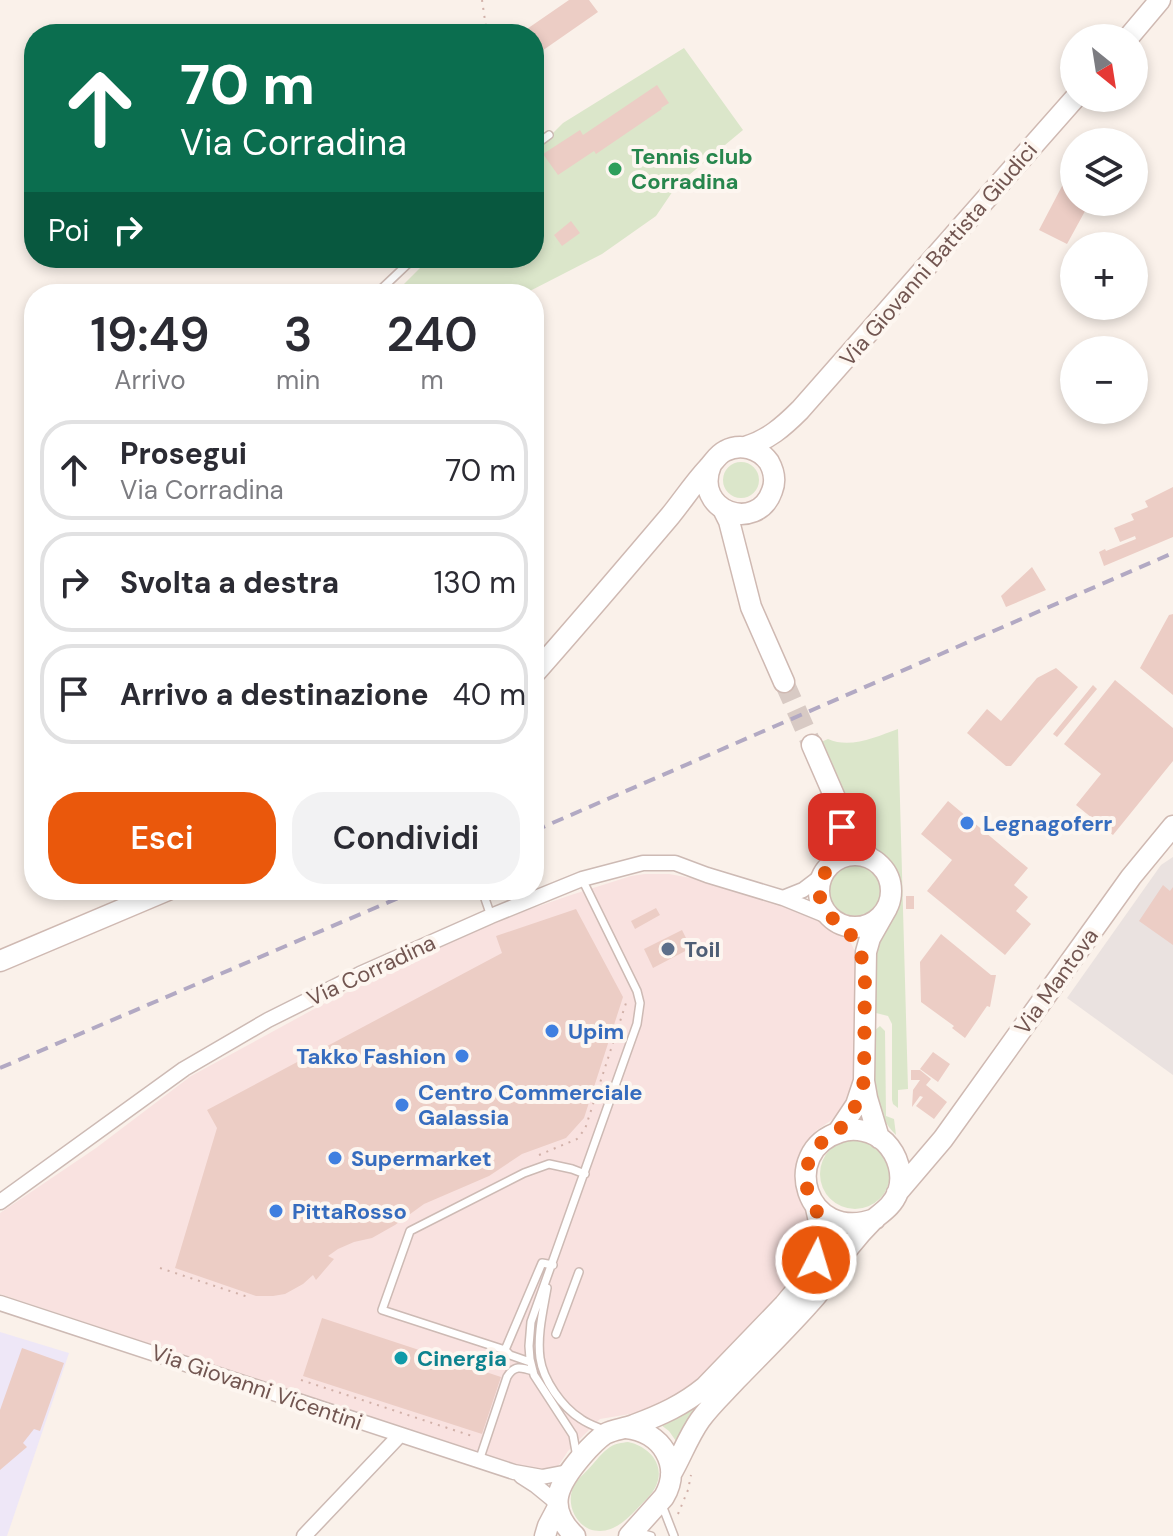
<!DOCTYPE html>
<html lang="it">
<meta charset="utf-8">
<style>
:root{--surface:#fff;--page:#f2f2f3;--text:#2b2b33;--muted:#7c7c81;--line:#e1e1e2;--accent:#ea580c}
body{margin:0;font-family:"DM Sans",sans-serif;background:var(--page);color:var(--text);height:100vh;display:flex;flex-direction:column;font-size:30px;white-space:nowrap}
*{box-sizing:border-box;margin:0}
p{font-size:26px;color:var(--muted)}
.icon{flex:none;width:44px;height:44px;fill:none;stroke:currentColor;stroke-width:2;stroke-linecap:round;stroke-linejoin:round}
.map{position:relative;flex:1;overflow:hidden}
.side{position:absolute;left:24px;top:284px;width:520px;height:616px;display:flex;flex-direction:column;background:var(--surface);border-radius:32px;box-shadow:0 4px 12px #0003}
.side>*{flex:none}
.hud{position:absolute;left:24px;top:24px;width:520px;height:244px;border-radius:32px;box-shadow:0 4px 12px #0003;background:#0b6e4f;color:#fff;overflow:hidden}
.needle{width:52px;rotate:150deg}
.buttons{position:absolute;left:1060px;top:24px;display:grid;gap:16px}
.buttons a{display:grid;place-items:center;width:88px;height:88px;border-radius:50%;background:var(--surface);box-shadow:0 4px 12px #0003;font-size:40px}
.pin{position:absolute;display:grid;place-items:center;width:68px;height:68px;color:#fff;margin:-34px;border-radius:16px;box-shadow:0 4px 12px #0006}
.me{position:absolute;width:88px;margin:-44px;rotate:5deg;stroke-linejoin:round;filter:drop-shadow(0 0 6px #0008)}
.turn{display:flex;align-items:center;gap:28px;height:168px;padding:0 24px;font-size:36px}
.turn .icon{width:104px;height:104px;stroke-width:2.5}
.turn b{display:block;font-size:56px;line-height:68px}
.then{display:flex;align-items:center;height:76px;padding:0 24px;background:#0003;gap:16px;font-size:30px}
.eta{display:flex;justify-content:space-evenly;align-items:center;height:136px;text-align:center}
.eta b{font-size:48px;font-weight:600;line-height:56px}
.button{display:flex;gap:16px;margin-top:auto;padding:16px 24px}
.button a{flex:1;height:92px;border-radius:32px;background:var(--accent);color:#fff;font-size:32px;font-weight:600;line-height:92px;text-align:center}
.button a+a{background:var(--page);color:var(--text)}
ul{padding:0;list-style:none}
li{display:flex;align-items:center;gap:24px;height:100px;margin:0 16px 12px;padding:0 8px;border:4px solid var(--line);border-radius:32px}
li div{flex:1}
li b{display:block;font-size:30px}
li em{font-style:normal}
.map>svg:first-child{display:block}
.commercial{fill:#f9e2e0}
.industrial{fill:#eae2e0}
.education{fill:#eee7f7}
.green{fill:#dbe6ca}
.building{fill:#eccdc5}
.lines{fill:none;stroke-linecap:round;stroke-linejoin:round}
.secondary-tunnel{stroke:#d8cac4;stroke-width:20;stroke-dasharray:20 10;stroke-linecap:butt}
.lane-casing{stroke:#cdbab4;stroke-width:10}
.street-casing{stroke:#cdbab4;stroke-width:17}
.secondary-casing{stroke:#cfb9b2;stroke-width:23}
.path{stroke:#d1b0a8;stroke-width:2;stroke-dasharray:2 6;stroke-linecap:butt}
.lane{stroke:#fff;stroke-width:7}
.street{stroke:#fff;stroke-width:14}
.secondary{stroke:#fff;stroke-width:20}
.rail{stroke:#b2a9c3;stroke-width:4;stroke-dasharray:12 8;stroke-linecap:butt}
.route{stroke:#ea580c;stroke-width:14;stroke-dasharray:0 25.2}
.leisure-dot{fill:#2e9e5b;stroke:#fdf6f0;stroke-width:3}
.shop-dot{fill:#3f7fe0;stroke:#fdf6f0;stroke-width:3}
.service-dot{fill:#5c6f8a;stroke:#fdf6f0;stroke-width:3}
.culture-dot{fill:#0f9aa8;stroke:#fdf6f0;stroke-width:3}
.labels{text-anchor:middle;stroke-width:8;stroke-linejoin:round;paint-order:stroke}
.leisure-label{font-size:22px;font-weight:bold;fill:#27864d;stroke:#fdf6f0;text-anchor:start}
.street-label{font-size:22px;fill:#725651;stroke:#fdf6f0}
.shop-label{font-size:22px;font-weight:bold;fill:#366cbe;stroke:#fdf6f0;text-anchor:start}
.service-label{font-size:22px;font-weight:bold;fill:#4e5e75;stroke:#fdf6f0;text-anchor:start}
.culture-label{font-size:22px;font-weight:bold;fill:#0d838f;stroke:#fdf6f0;text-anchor:start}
</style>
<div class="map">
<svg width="1173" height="1536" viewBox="0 0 1173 1536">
<rect width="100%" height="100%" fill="#faf1ea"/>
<path class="commercial" d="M645 874H669L691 878 795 910 818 920 845 937 851 943 856 954V1088L839 1115 817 1130 805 1143 798 1159 796 1169 797 1187 815 1225 810 1257 790 1284 698 1382 681 1397 642 1412 600 1419 568 1451 559 1465 551 1470H530L0 1294V1213L96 1148 191 1076 327 1002 487 924 571 895 631 876Z"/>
<path class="industrial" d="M1173 857V1075L1067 998 1161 865Z"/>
<path class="education" d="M0 1332 69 1353 7 1536H0Z"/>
<path class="green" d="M684 48 743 130 677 185 656 216 602 254 524 294H394L430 258H534V152L563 123Z
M723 480a18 18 0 1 1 36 0a18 18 0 1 1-36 0Z
M898 729 908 1089 898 1090V1108L893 1104 892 1100V1024L888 1016 876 1013 874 1008V953L897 909 901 892 900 883 894 866 887 858 863 840 821 742 828 739C850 749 876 737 898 729Z
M829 890a26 26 0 1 1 52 0a26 26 0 1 1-52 0Z
M880 1026 885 1031 886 1116 894 1119 896 1135C868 1108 874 1066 874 1031Z
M820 1174a35 35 0 1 1 70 0a35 35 0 1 1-70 0Z
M832 1227 852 1231 838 1246 827 1264 678 1444 669 1431 661 1425 695 1406 832 1244Z
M628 1442C648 1446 666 1464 656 1486 652 1495 643 1502 636 1510 623 1523 609 1536 589 1529 572 1521 565 1498 576 1482 581 1476 588 1470 593 1464 598 1458 604 1451 610 1447 616 1443 621 1443 628 1442Z"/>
<path class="building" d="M569 0H589L598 12 539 53 534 45V34H526L524 31Z
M657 85 669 103 661 108 662 109 596 154 594 151 558 175 543 154 580 130 583 135Z
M1072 167 1074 168V202H1090L1067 244 1039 230Z
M571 221 580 233 562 246 554 235Z
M1173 487V537L1104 566 1099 552 1105 549 1106 551 1136 539 1135 536 1120 542 1114 528 1134 520 1131 514 1148 507 1145 501Z
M1032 567 1046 590 1006 607 1001 596Z
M1173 614V695L1140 668 1169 615Z
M1056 668 1078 687 1011 766H1006L967 733 987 709 1001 721 1037 678Z
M1115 680 1173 728V761L1113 835 1076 805 1101 774 1064 744Z
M1093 685 1097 689 1057 737 1053 734Z
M948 801 1028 868 1014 885 1028 897 1016 911 1031 924 1005 955 927 891 952 860 921 834Z
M1163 885 1170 891 1173 887V945L1139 921Z
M906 896H914V909H906Z
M656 908 660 915 635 929 631 921Z
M576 909 623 997 584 1118 566 1138 522 1154 489 1176 424 1204 395 1225 372 1238 354 1242 338 1249 328 1256 334 1259 316 1280 313 1275 303 1284 285 1294 273 1296H256L175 1268 217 1128 207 1110 502 953 496 936Z
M682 930 691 948 653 968 644 949Z
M941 934 991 975H996L990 1007 987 1006 965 1038 952 1028 954 1026 921 1002 920 962Z
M933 1052 950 1064 938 1082 920 1069Z
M911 1070H920L931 1079 926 1085 947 1102 934 1119 916 1106 923 1097 920 1096 912 1107 913 1090 920 1080H911Z
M322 1318 501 1377 482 1434 303 1376Z
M22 1348 64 1363 40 1431 34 1429 23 1443 27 1447 0 1470V1410Z"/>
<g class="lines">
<path class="secondary-tunnel" d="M784 682 812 745"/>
<defs>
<path id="lane" d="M534 146 549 135
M376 294 414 258
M482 890 491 916
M553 1265 542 1263 505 1350 382 1310 410 1231 524 1173 549 1164 572 1169 585 1174
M547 1288C543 1311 537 1335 540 1358 543 1380 562 1407 581 1419 588 1424 597 1427 604 1430
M556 1334 579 1272
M505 1350 510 1355 530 1362
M577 1457 573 1435 534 1375 530 1359 529 1346 531 1322 637 1024 640 1003 637 991 582 879
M479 1461 507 1377C514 1365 521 1367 533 1371
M662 1505 674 1536
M636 1532 651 1536"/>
<path id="street" d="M783 898 803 890 824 874
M0 1202 184 1069 268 1020 360 974 491 916 582 879 643 863H675L707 875 783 898 832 918
M0 1303 514 1472 542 1477 568 1472
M521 1476 535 1485 557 1503
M304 1536 400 1435"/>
<path id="secondary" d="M1128 38 1160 0
M745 447C768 440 783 427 800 410L1075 98
M723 509 729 521 751 607 784 682
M534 674C580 622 625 569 670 516 683 500 694 483 708 468 714 462 717 455 725 451 740 443 759 448 769 462 774 471 776 481 772 491 757 534 692 511 711 465
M812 745 853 839 869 857
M819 891a36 36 0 1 1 72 0a36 36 0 1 1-72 0Z
M0 961 168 890
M838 1132 856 1105 864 1081
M879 1138 867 1098 864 1081 866 952 870 938 887 908
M897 1193 943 1139 1131 877 1173 826
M626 1428C661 1431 683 1465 664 1497L629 1536
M671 1474C681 1457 688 1437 700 1420 710 1406 724 1393 736 1380 763 1352 791 1325 816 1296 829 1281 837 1262 850 1246 857 1237 866 1227 874 1219 884 1211 893 1205 898 1192 904 1175 898 1155 885 1142 873 1131 855 1127 840 1132 779 1151 805 1244 875 1219
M545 1536 548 1526 558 1507
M575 1536C544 1507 559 1483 582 1456 589 1448 596 1440 605 1434 614 1429 624 1429 634 1425 661 1415 683 1405 705 1387L784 1305 809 1275 816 1260 823 1239 816 1208"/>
</defs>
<use href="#lane" class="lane-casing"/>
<use href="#street" class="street-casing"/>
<use href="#secondary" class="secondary-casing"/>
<path class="path" d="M482 0 487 34
M539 1155 577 1139 585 1129 627 1000
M160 1268 248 1297
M301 1380 475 1437
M678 1514 688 1490 691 1475"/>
<use href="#lane" class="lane"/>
<use href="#street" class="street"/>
<use href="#secondary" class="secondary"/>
<path class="rail" d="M534 831 1173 553
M0 1068 417 890"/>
</g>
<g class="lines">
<path class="route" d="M816 1260 823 1239 816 1208 809 1196 806 1184V1170L810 1158 817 1147 826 1138 838 1132 856 1105 864 1081 865 972 860 951 853 938 843 924 832 918 825 909 820 898V886L824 874 833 863 841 848 842 827"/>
</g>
<circle class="leisure-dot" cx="615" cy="169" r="8"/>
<g class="shop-dot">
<circle cx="967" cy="823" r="8"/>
<circle cx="552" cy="1031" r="8"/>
<circle cx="462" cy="1056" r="8"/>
<circle cx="402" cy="1105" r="8"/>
<circle cx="335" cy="1158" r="8"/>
<circle cx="276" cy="1211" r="8"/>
</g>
<circle class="service-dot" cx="668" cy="949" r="8"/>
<circle class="culture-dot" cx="401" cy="1358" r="8"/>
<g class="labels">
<g class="leisure-label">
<text x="631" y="164">Tennis club<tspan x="631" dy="25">Corradina</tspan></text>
</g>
<g class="street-label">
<text transform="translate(938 254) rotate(-49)" y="8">Via Giovanni Battista Giudici</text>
<text transform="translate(371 970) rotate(-25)" y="8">Via Corradina</text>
<text transform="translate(1056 981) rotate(-54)" y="8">Via Mantova</text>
<text transform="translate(257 1387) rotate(19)" y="8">Via Giovanni Vicentini</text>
</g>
<g class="shop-label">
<text x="983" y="831">Legnagoferr</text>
<text x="568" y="1039">Upim</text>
<text x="446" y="1064" text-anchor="end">Takko Fashion</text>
<text x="418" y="1100">Centro Commerciale<tspan x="418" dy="25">Galassia</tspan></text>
<text x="351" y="1166">Supermarket</text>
<text x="292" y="1219">PittaRosso</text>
</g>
<g class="service-label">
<text x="684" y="957">Toil</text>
</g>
<g class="culture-label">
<text x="417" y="1366">Cinergia</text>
</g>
</g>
</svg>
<div class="buttons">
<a><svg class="needle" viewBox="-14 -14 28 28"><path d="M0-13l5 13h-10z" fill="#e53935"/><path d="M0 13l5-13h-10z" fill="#7c7c81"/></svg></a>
<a><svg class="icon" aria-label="layers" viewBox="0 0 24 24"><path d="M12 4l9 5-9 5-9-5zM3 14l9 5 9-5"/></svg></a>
<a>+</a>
<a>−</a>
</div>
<div class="pin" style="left:842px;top:827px;background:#d93025"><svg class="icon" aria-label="arrive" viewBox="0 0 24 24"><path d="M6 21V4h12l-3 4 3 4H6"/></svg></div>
<svg class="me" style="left:816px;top:1260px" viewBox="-20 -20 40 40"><circle r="17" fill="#ea580c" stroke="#fff" stroke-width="3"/><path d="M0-11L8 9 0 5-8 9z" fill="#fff"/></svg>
<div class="hud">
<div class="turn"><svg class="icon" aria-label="ahead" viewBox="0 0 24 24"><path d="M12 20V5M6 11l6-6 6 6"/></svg><div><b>70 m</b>Via Corradina</div></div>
<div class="then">Poi<svg class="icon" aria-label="right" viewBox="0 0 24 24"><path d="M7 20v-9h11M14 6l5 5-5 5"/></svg></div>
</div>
<section class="side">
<div class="eta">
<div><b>19:49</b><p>Arrivo</p></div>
<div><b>3</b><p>min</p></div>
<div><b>240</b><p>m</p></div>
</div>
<ul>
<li><svg class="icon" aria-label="ahead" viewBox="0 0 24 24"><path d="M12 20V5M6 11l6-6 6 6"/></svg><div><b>Prosegui</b><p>Via Corradina</p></div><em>70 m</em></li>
<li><svg class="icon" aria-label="right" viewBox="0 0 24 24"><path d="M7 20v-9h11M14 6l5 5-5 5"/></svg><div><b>Svolta a destra</b></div><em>130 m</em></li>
<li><svg class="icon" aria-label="arrive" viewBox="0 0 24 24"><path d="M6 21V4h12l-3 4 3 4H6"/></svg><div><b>Arrivo a destinazione</b></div><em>40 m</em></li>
</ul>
<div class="button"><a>Esci</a><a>Condividi</a></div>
</section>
</div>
